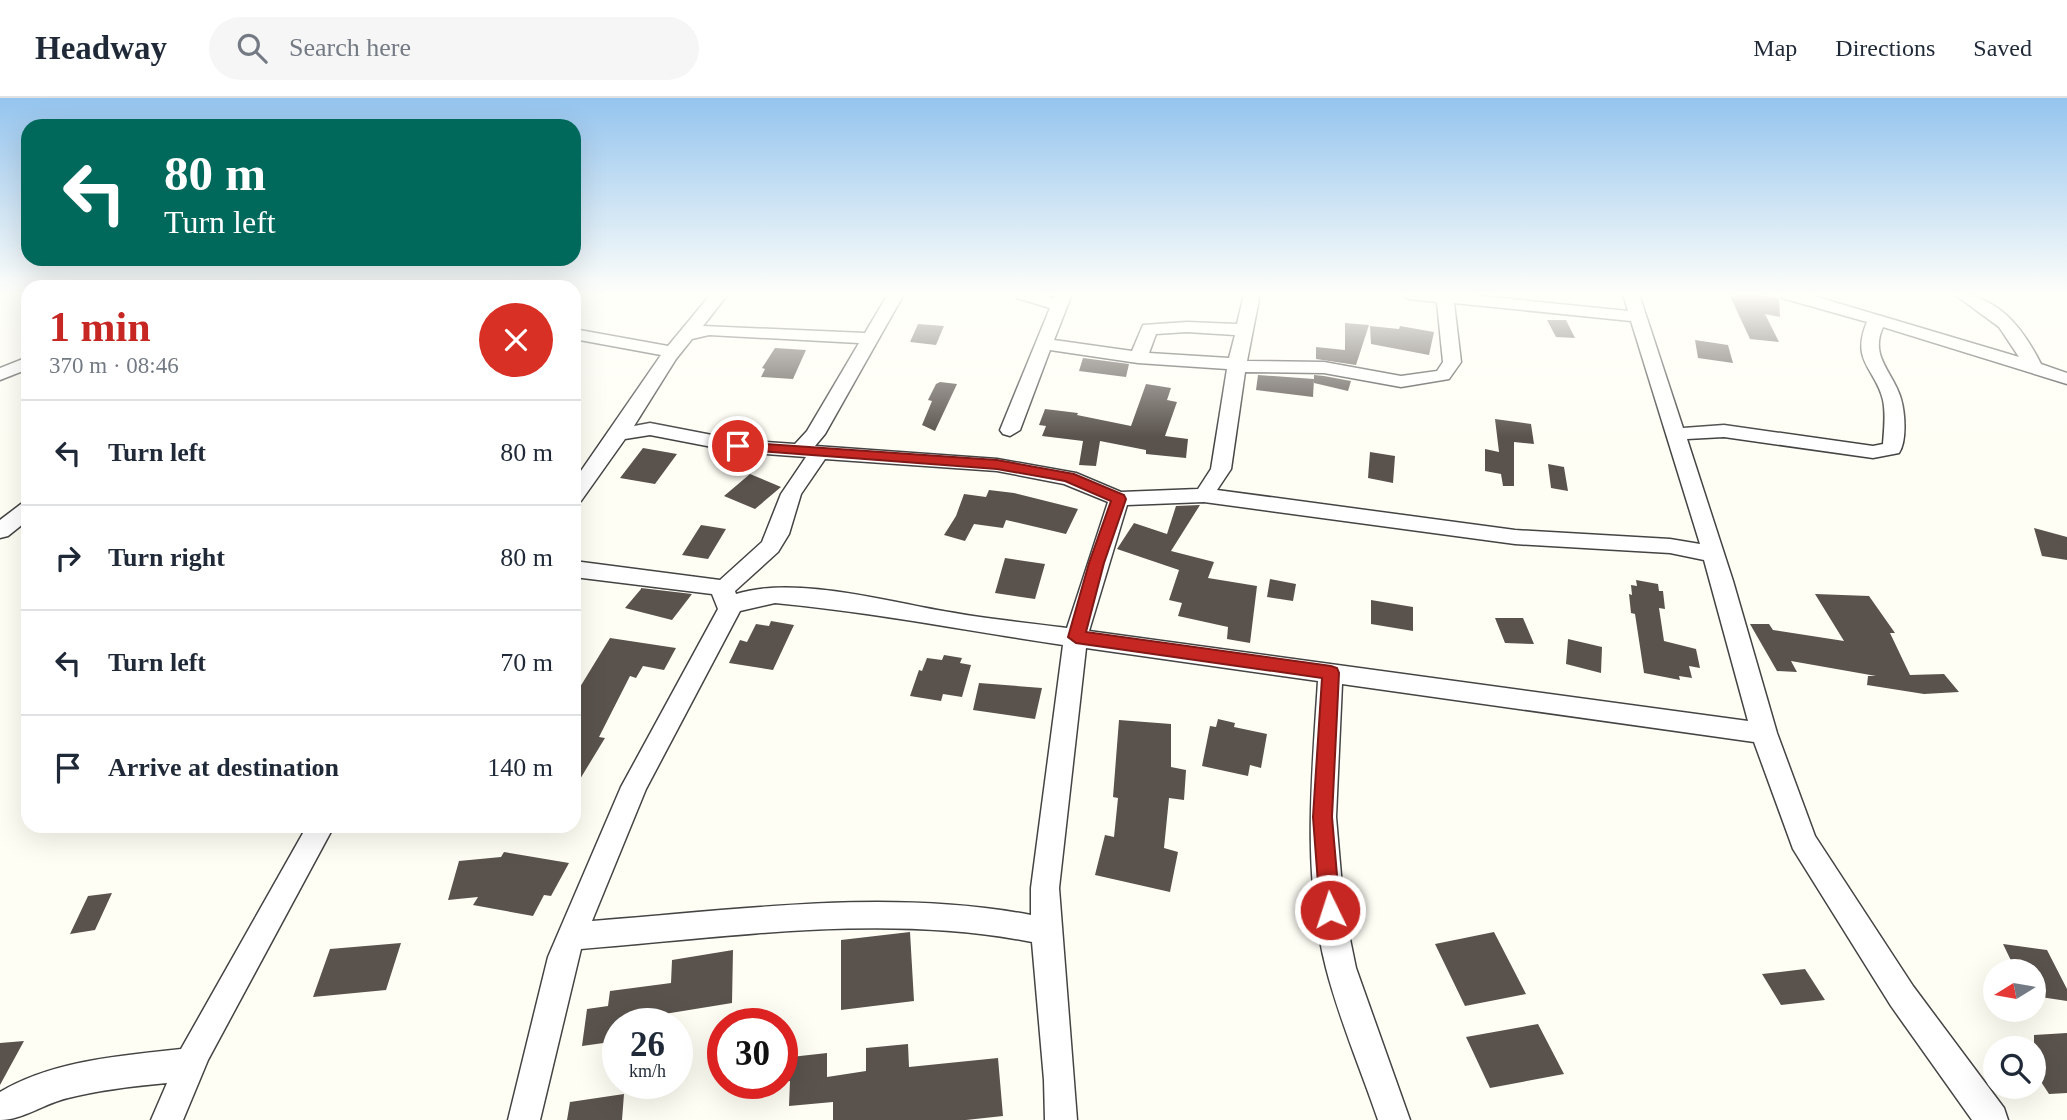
<!DOCTYPE html>
<meta charset="utf-8">
<style>
:root{--surface:#fff;--page:#f6f6f7;--text:#1f2937;--muted:#747a83;--line:#e0e1e3;--accent:#c72722}
body{margin:0;font-family:Georgia,serif;background:var(--page);color:var(--text);height:100vh;display:flex;flex-direction:column;font-size:26px;white-space:nowrap}
*{box-sizing:border-box;margin:0}
p{font-size:23px;color:var(--muted)}
.icon{flex:none;width:38px;height:38px;fill:none;stroke:currentColor;stroke-width:2;stroke-linecap:round;stroke-linejoin:round}
.map{position:relative;flex:1;overflow:hidden}
.details{position:absolute;left:21px;top:182px;width:560px;height:553px;display:flex;flex-direction:column;background:var(--surface);border-radius:21px;box-shadow:0 7px 28px #0002}
.details>*{flex:none}
.guide{position:absolute;left:21px;top:21px;width:560px;height:147px;border-radius:21px;box-shadow:0 7px 28px #0002;background:#00695c;color:#fff;overflow:hidden}
.needle{width:46px;rotate:259deg}
.fabs{position:absolute;left:1983px;top:861px;display:grid;gap:14px}
.fabs a{display:grid;place-items:center;width:63px;height:63px;border-radius:50%;background:var(--surface);box-shadow:0 7px 28px #0002;font-size:35px}
.speed{position:absolute;left:602px;top:910px;display:flex;gap:14px;font-size:35px;font-weight:700;text-align:center}
.speed>*{display:grid;place-content:center;width:91px;height:91px;border-radius:50%;background:var(--surface);box-shadow:0 7px 28px #0002;line-height:1}
.speed small{font-size:18px;font-weight:400}
.speed .limit{border:10px solid #d22;background:#fff;color:#111}
.pin{position:absolute;display:grid;place-items:center;width:60px;height:60px;color:#fff;margin:-30px;border:4px solid #fff;border-radius:50%;box-shadow:0 2px 7px #0007}
.me{position:absolute;width:77px;margin:-38px;rotate:356deg;stroke-linejoin:round;filter:drop-shadow(0 0 5px #0008)}
.turn{display:flex;align-items:center;gap:24px;height:147px;padding:0 28px;font-size:32px}
.turn .icon{width:91px;height:91px;stroke-width:2.5}
.turn b{display:block;font-size:49px;line-height:60px}
.round{display:grid;place-items:center;flex:none;width:74px;height:74px;border-radius:37px;background:var(--page)}
.summary{display:flex;align-items:center;justify-content:space-between;height:119px;padding:0 28px}
h1{font-size:42px;font-weight:800;line-height:52px;color:var(--accent)}
ul{padding:0;list-style:none}
li{display:flex;align-items:center;gap:21px;height:105px;padding:0 28px;border-top:2px solid var(--line)}
li div{flex:1}
li b{display:block;font-size:26px}
li em{font-style:normal}
header{display:flex;align-items:center;gap:42px;box-sizing:border-box;height:98px;padding:0 35px;background:var(--surface);border-bottom:2px solid var(--line)}
header strong{font-size:33px}
nav{display:flex;gap:38px;margin-inline-start:auto;font-size:24px}
.search{width:490px;height:63px;background:var(--page);display:flex;align-items:center;gap:18px;box-sizing:border-box;padding:0 24px;border-radius:38px;color:var(--muted);font-size:26px}
.map>svg:first-child{display:block}
.building{fill:#5a534d}
.lines{fill:none;stroke-linecap:round;stroke-linejoin:round}
.street-casing{stroke:#444;stroke-width:3}
.street{fill:#fff;fill-rule:evenodd}
.route{fill:#c72722;stroke:#811916;stroke-width:2}
</style>
<header>
<strong>Headway</strong>
<div class="search"><svg class="icon" aria-label="search" viewBox="0 0 24 24"><circle cx="10" cy="10" r="6"/><path d="M15 15l6 6"/></svg>Search here</div>
<nav><a>Map</a><a>Directions</a><a>Saved</a></nav>
</header>
<div class="map">
<svg width="2067" height="1022" viewBox="0 0 2067 1022">
<rect width="100%" height="100%" fill="#fffef5"/>
<path class="building" d="M1729 196H1759L1779 200 1780 219 1765 216 1779 244 1750 241Z
M1547 222H1566L1575 240 1556 239Z
M1345 225 1369 227 1356 267 1316 261V249L1345 252Z
M918 226 944 228 936 247 910 244Z
M1370 228 1399 231 1400 228 1434 234 1429 257 1371 246Z
M1695 242 1728 247 1733 265 1698 260Z
M775 250 806 252 793 281 761 279 765 271 762 270Z
M1083 260 1129 266 1126 279 1079 273Z
M1258 277 1314 281 1313 299 1256 292Z
M1314 277 1324 278 1351 283 1348 293 1314 285Z
M940 284 957 286 935 333 922 327 932 303 928 302 936 286Z
M1146 286 1171 290 1167 302 1177 304 1165 338 1188 341 1186 360 1146 356V352L1100 343 1096 368 1079 367 1083 343 1042 338 1046 328 1039 327 1045 311 1078 315 1077 317 1131 328Z
M1495 321 1531 326 1534 346 1514 344V388H1503L1501 376 1485 373V351L1499 354Z
M643 350 677 356 655 386 620 380Z
M1370 354 1395 358 1393 385 1368 380Z
M1548 366 1564 369 1568 393 1551 390Z
M750 376 781 389 755 411 724 398Z
M989 392 1014 395 1078 411 1066 436 1006 422 1003 430 974 426 965 443 944 437 956 418 964 396 986 399Z
M1200 407 1171 453 1214 464 1208 480 1257 488 1250 545 1227 541 1228 529 1178 518 1182 505 1169 502 1179 472 1117 451 1134 425 1167 436 1176 408Z
M701 427 726 431 708 461 682 457Z
M2034 430 2067 439V462L2042 458Z
M1005 460 1045 466 1035 501 995 495Z
M1270 481 1296 486 1293 503 1267 499Z
M1636 482 1658 486 1659 493H1663L1665 511 1659 510 1664 543 1696 551 1700 570 1689 568 1692 580 1679 578 1680 582 1644 575 1635 516 1631 515 1629 496 1632 497 1631 487 1637 488Z
M641 491V490L692 496 672 522 625 510Z
M1815 496 1869 498 1895 535H1890L1910 577 1944 576 1959 594 1924 596 1867 587 1868 578H1876L1791 563 1797 574 1777 573 1750 526H1769L1773 532 1844 543Z
M1371 502 1413 509V533L1371 526Z
M1495 520H1523L1534 546 1505 545Z
M771 523 794 527 773 572 729 565 740 542 747 544 756 526 769 528Z
M610 540 676 550 664 572 643 568 636 580 630 578 599 639 605 640 574 691V588L580 589Z
M1568 541 1602 549 1601 575 1566 566Z
M944 557 962 560 960 565 971 567 962 599 943 596 941 603 910 598 919 572 922 573 927 560 942 562Z
M979 585 1042 590 1035 621 973 612Z
M1218 621 1235 625 1234 629 1267 636 1261 670 1250 667 1248 678 1202 668 1210 628 1216 629Z
M1119 622 1171 626V669L1186 672 1184 702 1169 700 1164 750 1178 754 1170 794 1095 777 1105 737 1114 739 1118 700 1113 699Z
M504 754 569 765 551 798 544 797 533 818 473 807 478 799 448 802 459 763 501 759Z
M112 795 95 832 70 836 88 798Z
M910 834 914 903 841 912V842Z
M1494 834 1526 896 1465 908 1435 846Z
M401 845 386 892 313 899 330 851Z
M2003 846 2047 852 2067 891V903L2034 898V873H2016Z
M733 852 732 905 646 919V926H618V943L582 948 587 911 608 908 610 893 671 885 672 862Z
M1805 871 1825 902 1781 907 1762 876Z
M1538 926 1564 976 1490 990 1466 939Z
M2067 935V995L2049 996 2034 973V937Z
M24 943 0 987V945Z
M908 946 909 969 998 960 1003 1018 966 1022H833V1004L789 1008 790 983 782 984V960L827 955V979L866 973V950Z
M624 996 622 1022H567L570 1004Z"/>
<g class="lines">
<defs>
<path id="street" d="M711 196H728L703 228 865 235 888 196H904L825 336 815 348 997 361 1076 375 1121 394 1198 391 1211 371 1227 271 1138 265 1050 252 1020 332 1010 338 1003 336 1000 332 1050 210 1017 200 1015 196H1040L1054 201 1056 196H1072L1054 242 1132 253 1143 227 1187 224 1237 226 1244 196H1260L1247 263 1324 264 1401 278 1437 273 1443 264 1437 204 1409 201 1401 196H1461L1628 213 1623 196H1639L1683 330 1724 327 1873 348 1883 346C1884 332 1886 316 1883 302 1876 271 1850 264 1867 224L1782 200 1780 196H1807L2019 259 1999 229 1954 196C1997 196 2023 230 2041 266L2067 275V286L1883 229C1869 259 1894 275 1901 301 1905 315 1907 343 1899 355L1873 360 1724 339 1687 341 1733 483 1777 635 1815 738 1913 888 2004 1010 2008 1022H1972L1891 908 1793 751 1754 644 1342 586 1336 719 1344 812 1356 870 1410 1022H1378C1361 972 1339 921 1326 870 1302 776 1312 678 1318 583L1086 550 1059 790 1077 1022H1045L1044 982 1032 844C884 815 731 839 581 851L540 1022H508L548 859 621 689 718 511 712 496 574 479V463L720 482 762 444 781 396 806 359 738 354 650 337 625 341 581 403 574 405V383L661 257 574 241V231L668 248ZM1454 205 1631 223 1700 446 1670 441 1515 432 1217 392 1231 371 1245 274 1324 275 1401 289 1449 281 1461 264ZM1187 234 1235 237 1229 260 1149 255 1156 236ZM709 237 859 245 807 333 795 346 738 342 650 325 634 328 676 261 692 241ZM825 361 997 373 1064 386 1108 404 1067 530C1028 525 988 521 949 514 889 504 795 477 736 496L735 493 778 454 789 436 801 396ZM1204 404 1515 446 1670 455 1704 462 1748 623 1089 533 1127 407ZM775 505C872 514 967 533 1063 547L1031 790V817C887 790 738 812 592 823L646 691 740 513Z
M28 259V271L0 282V270Z
M28 404V422L8 438 0 440V422L21 406Z
M307 728H334L208 962 183 1022H151L167 985C133 988 100 992 68 1000 45 1005 23 1022 0 1022V994C54 962 120 958 181 951Z"/>
</defs>
<use href="#street" class="street-casing"/>
<use href="#street" class="street"/>
</g>
<linearGradient id="sky" x2="0" y2="1"><stop stop-color="#94c4ee"/><stop offset="0.58" stop-color="#fffffa"/><stop offset="1" stop-color="#fffffa" stop-opacity="0"/></linearGradient>
<rect width="2067" height="339" fill="url(#sky)"/>
<path class="route" d="M738 344 997 362 1074 376 1124 397 1126 401 1104 465 1086 534 1331 568 1337 570 1339 575 1332 719 1340 812 1337 818 1330 821 1323 818 1320 812 1313 719 1322 580 1076 545 1068 539 1089 465 1111 403 1065 383 997 371 733 351V345Z"/>
</svg>
<div class="fabs">
<a><svg class="needle" viewBox="-14 -14 28 28"><path d="M0-13l5 13h-10z" fill="#e53935"/><path d="M0 13l5-13h-10z" fill="#747a83"/></svg></a>
<a><svg class="icon" aria-label="search" viewBox="0 0 24 24"><circle cx="10" cy="10" r="6"/><path d="M15 15l6 6"/></svg></a>
</div>
<div class="speed"><div>26<small>km/h</small></div><div class="limit">30</div></div>
<div class="pin" style="left:738px;top:348px;background:#d93025"><svg class="icon" aria-label="arrive" viewBox="0 0 24 24"><path d="M6 21V4h12l-3 4 3 4H6"/></svg></div>
<svg class="me" style="left:1330px;top:812px" viewBox="-20 -20 40 40"><circle r="17" fill="#c72722" stroke="#fff" stroke-width="3"/><path d="M0-11L8 9 0 5-8 9z" fill="#fff"/></svg>
<div class="guide">
<div class="turn"><svg class="icon" aria-label="left" viewBox="0 0 24 24"><path d="M17 20v-9H6M10 6l-5 5 5 5"/></svg><div><b>80 m</b>Turn left</div></div>
</div>
<section class="details">
<div class="summary"><div><h1>1 min</h1><p>370 m · 08:46</p></div><a class="round" style="background:#d93025;color:#fff"><svg class="icon" aria-label="close" viewBox="0 0 24 24"><path d="M6 6l12 12M18 6L6 18"/></svg></a></div>
<ul>
<li><svg class="icon" aria-label="left" viewBox="0 0 24 24"><path d="M17 20v-9H6M10 6l-5 5 5 5"/></svg><div><b>Turn left</b></div><em>80 m</em></li>
<li><svg class="icon" aria-label="right" viewBox="0 0 24 24"><path d="M7 20v-9h11M14 6l5 5-5 5"/></svg><div><b>Turn right</b></div><em>80 m</em></li>
<li><svg class="icon" aria-label="left" viewBox="0 0 24 24"><path d="M17 20v-9H6M10 6l-5 5 5 5"/></svg><div><b>Turn left</b></div><em>70 m</em></li>
<li><svg class="icon" aria-label="arrive" viewBox="0 0 24 24"><path d="M6 21V4h12l-3 4 3 4H6"/></svg><div><b>Arrive at destination</b></div><em>140 m</em></li>
</ul>
</section>
</div>
